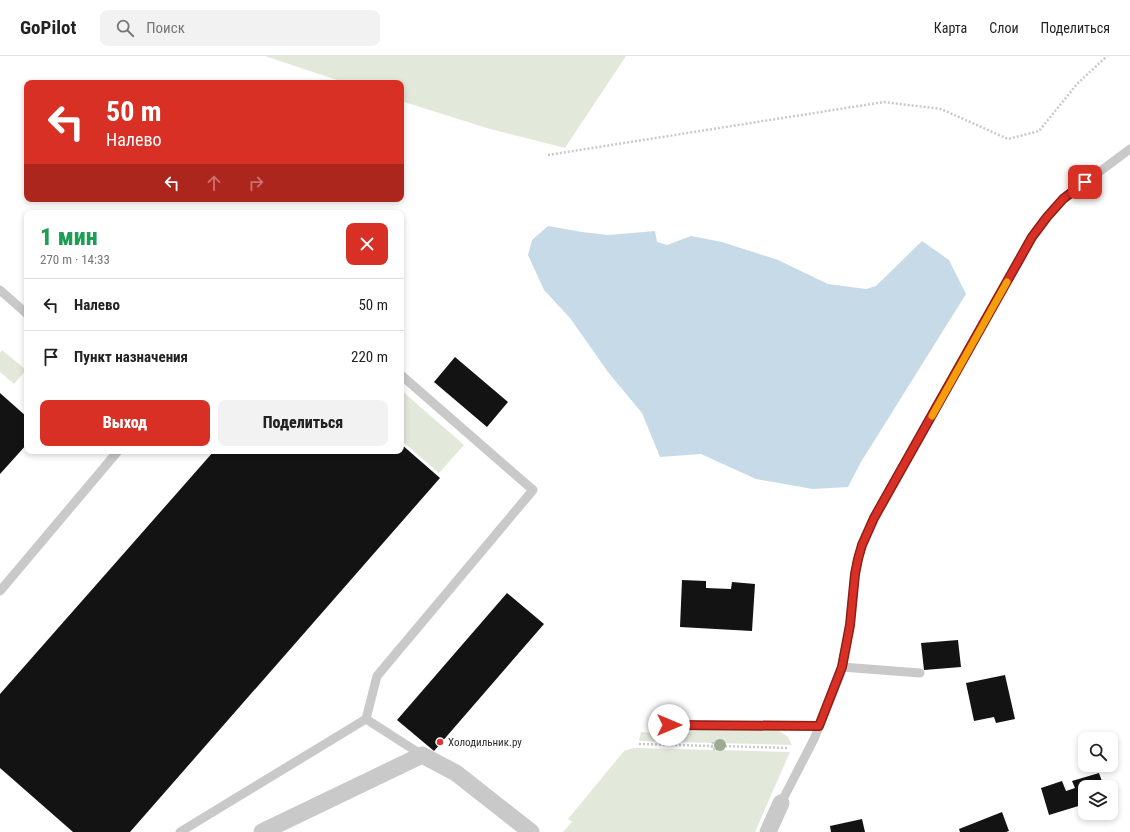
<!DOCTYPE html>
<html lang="ru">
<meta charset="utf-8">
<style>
:root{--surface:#fff;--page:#f2f2f2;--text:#222;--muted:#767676;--line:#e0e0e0;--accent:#d93025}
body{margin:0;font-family:"Roboto Condensed",sans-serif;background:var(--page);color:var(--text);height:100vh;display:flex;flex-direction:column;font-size:15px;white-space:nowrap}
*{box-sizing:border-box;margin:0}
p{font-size:13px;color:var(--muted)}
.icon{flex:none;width:22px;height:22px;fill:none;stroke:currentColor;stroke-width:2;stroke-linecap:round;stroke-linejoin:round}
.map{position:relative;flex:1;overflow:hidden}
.sheet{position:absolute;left:24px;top:154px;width:380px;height:244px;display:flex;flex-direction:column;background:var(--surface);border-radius:8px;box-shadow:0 2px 6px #0003}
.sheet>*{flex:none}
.banner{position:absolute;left:24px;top:24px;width:380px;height:122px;border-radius:8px;box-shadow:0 2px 6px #0003;background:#d93025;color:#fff;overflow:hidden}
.fabs{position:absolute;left:1078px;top:676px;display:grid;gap:8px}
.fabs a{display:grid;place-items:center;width:40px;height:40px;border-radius:8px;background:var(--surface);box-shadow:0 2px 6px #0003;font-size:20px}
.pin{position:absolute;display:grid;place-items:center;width:34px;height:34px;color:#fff;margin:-17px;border-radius:8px;box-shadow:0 2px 6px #0006}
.me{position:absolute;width:44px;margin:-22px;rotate:90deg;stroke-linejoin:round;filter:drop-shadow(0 0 3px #0008)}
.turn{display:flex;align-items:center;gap:14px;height:84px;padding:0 16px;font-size:18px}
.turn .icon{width:52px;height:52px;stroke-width:2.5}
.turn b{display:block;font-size:28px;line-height:34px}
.lanes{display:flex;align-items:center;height:38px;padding:0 16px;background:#0003;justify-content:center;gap:20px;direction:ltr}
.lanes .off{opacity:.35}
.round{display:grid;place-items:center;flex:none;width:42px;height:42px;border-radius:8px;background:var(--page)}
.summary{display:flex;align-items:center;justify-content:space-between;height:68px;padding:0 16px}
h1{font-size:24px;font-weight:800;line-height:30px;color:#1e9e55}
.action{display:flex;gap:8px;margin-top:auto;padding:8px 16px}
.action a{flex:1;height:46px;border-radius:8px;background:var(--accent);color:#fff;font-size:16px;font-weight:800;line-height:46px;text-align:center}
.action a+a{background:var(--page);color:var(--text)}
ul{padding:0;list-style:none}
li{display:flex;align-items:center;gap:12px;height:52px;padding:0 16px;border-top:1px solid var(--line)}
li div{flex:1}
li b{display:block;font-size:15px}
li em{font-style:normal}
header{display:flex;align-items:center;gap:24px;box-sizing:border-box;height:56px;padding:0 20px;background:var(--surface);border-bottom:1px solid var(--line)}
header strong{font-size:19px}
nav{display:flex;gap:22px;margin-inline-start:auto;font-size:14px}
.search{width:280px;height:36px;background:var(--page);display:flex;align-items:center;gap:10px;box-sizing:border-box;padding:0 14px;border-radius:8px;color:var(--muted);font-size:15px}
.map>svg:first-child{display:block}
.green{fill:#e2e9da}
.water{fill:#c7dae8}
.building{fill:#131313}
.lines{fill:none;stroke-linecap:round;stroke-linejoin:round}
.path{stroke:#c9c9c9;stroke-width:2.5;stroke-dasharray:2 2;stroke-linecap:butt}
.service{stroke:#c9c9c9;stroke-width:9}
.minor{stroke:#c9c9c9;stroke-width:17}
.tree{fill:#9eaa94}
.route-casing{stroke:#8d1f18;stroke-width:10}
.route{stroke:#d93025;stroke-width:7}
.slow{stroke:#f59e0b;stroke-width:7}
.poi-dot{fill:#db373d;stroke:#fff;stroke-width:1.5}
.labels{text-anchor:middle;stroke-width:4;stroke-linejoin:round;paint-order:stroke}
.poi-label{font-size:11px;fill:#2c2c2c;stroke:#fff;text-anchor:start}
</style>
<header>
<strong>GoPilot</strong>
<div class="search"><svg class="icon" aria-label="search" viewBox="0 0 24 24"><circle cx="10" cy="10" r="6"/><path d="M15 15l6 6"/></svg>Поиск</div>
<nav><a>Карта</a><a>Слои</a><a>Поделиться</a></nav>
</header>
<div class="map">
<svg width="1130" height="776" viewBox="0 0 1130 776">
<rect width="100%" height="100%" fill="#fff"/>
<path class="green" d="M265 0H626L565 92 490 73 401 45V27H346Z
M2 294 26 314 14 328 0 316V297Z
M401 334 464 389 439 417 401 384Z
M737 673 778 674 788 681 792 689 639 685 641 676 673 679 698 674Z
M634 692H638L790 696 755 776H563L572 766 568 763 624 695Z"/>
<path class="water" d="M548 170 582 176 608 179 655 175 657 186 667 189 691 180 722 186 778 204 828 228 866 233 876 230 922 185 949 204 966 238 861 406 848 431 813 433 756 423 701 398 660 401 642 357 608 316 570 262 544 234 528 199 532 184Z"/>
<path class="building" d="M455 301 508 346 487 371 434 326Z
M0 337 27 361V388L0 418Z
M401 388 440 422 130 776H73L0 712V638L214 395H401Z
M682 524 706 525V532L731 533 732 526 755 528 752 575 680 571Z
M507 537 544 568 434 695 397 664Z
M958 584 961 611 924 614 921 587Z
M1005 619 1015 663 996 667 994 661 974 665 966 627Z
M1099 717 1104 731H1085V748L1049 759 1041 732 1062 725 1066 735 1075 732 1072 725Z
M1002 756 1009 775 1006 776H960L959 773Z
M862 763 865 776H831L830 770Z"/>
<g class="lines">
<path class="path" d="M548 99 884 46 941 53 1008 83 1039 75 1077 28 1107 0
M639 688 712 690V687L721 688V693H712V690
M721 690 789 692"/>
<path class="service" d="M0 234 27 258
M0 535 118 395
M842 611 920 617
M366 663 422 699
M654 669 819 670
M781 747 814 683 840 619 850 569 855 518 858 503 862 489 874 462 1032 181 1047 161 1063 143 1130 93
M180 776 366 663 377 620 533 434 401 319"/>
<path class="minor" d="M262 776 422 699 456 717 531 776
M768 776 781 747"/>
</g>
<circle class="tree" cx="720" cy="689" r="6"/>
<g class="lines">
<defs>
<path id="route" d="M669 669 819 670 842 611 850 569 855 518 858 503 862 489 874 462 1032 181 1047 161 1063 143 1085 126"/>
</defs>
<use href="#route" class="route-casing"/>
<use href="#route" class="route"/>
<path class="slow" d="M932 360 1007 226"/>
</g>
<circle class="poi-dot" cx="440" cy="686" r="4"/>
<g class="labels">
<g class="poi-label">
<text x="448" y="690">Холодильник.ру</text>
</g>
</g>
</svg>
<div class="fabs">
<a><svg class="icon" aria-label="search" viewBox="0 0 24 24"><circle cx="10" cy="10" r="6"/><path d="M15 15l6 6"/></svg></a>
<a><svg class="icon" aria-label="layers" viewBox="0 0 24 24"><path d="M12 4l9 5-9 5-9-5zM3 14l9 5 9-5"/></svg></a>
</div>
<div class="pin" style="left:1085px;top:126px;background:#d93025"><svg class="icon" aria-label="arrive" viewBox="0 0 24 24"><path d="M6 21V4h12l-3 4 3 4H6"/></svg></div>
<svg class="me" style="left:669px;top:669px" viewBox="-20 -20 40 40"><circle r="19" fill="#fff"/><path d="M0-13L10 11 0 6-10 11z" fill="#d93025"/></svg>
<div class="banner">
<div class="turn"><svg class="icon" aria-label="left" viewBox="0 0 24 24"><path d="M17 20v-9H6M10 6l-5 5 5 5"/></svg><div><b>50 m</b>Налево</div></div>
<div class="lanes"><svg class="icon" aria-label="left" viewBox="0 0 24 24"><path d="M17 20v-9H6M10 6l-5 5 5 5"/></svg><svg class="icon off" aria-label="ahead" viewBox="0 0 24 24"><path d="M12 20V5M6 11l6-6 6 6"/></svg><svg class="icon off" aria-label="right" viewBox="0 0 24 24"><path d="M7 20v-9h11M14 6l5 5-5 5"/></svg></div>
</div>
<section class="sheet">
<div class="summary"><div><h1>1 мин</h1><p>270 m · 14:33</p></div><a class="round" style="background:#d93025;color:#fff"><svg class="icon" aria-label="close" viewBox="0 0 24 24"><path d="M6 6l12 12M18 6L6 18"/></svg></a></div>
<ul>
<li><svg class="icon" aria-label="left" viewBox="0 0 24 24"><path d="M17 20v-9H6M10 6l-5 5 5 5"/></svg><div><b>Налево</b></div><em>50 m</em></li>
<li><svg class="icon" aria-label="arrive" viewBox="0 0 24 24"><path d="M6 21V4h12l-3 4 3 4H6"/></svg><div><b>Пункт назначения</b></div><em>220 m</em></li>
</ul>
<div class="action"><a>Выход</a><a>Поделиться</a></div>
</section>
</div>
